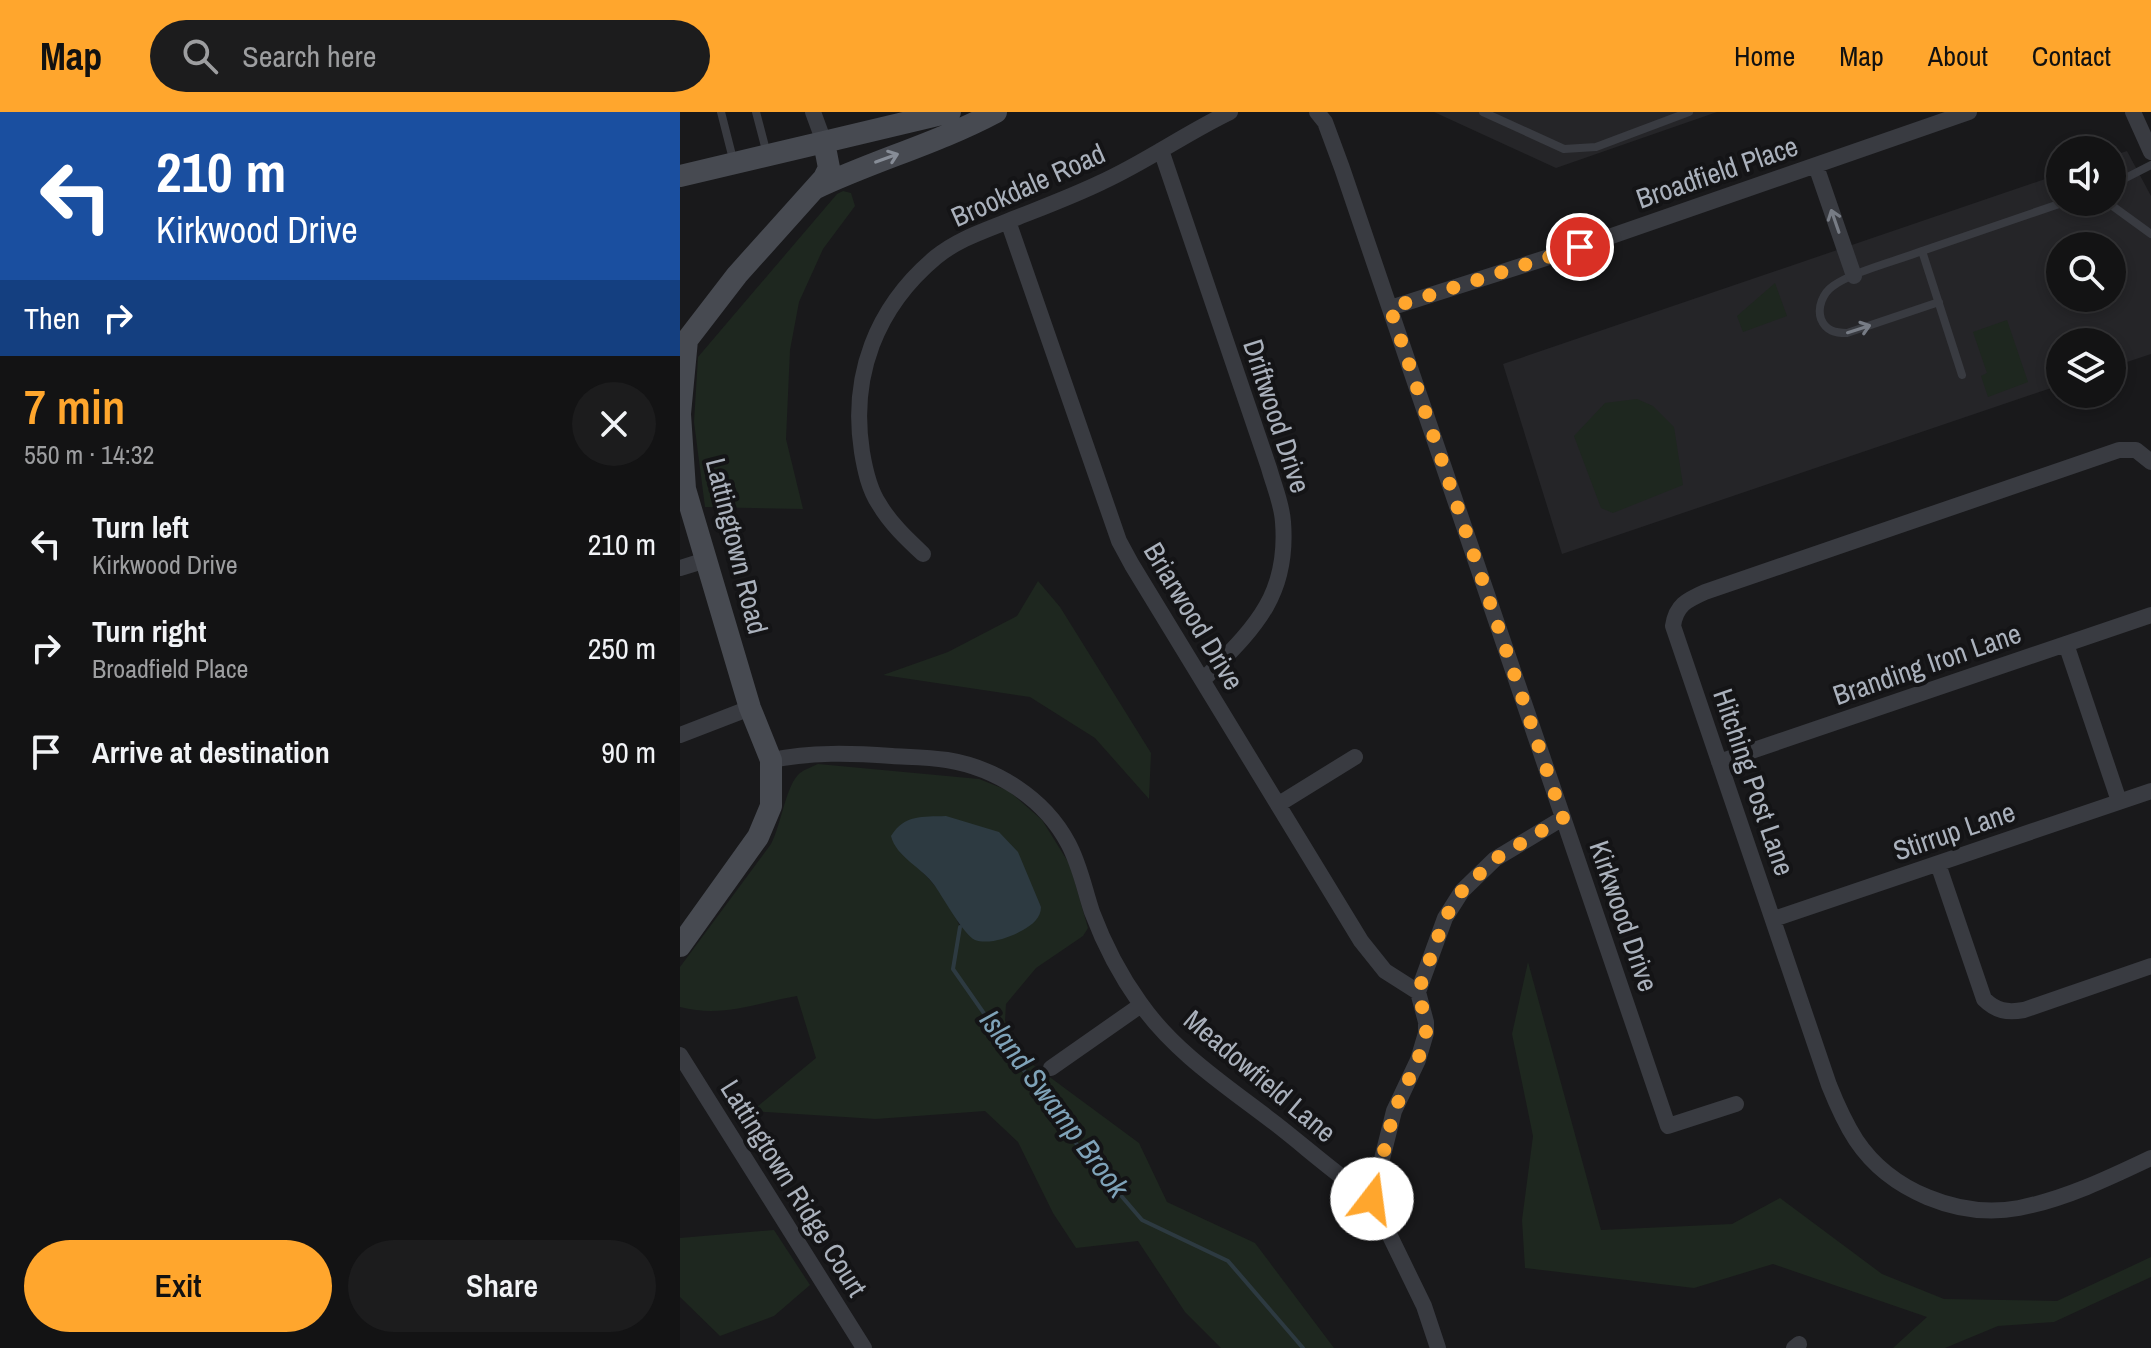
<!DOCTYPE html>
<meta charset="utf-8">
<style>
:root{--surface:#131314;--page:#1c1c1d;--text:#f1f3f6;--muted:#9d9ea0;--line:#323234;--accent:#ffa62d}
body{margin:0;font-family:"Archivo Narrow",sans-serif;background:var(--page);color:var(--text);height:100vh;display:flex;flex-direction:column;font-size:30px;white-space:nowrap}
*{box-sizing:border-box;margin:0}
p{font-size:26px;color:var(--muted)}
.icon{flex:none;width:44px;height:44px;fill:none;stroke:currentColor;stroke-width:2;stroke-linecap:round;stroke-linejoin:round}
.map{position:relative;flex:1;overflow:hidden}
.sheet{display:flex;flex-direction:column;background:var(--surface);width:680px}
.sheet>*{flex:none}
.top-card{background:#1a4fa0;color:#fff;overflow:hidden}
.fabs{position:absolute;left:1366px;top:24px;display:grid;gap:16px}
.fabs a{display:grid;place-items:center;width:80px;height:80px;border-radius:50%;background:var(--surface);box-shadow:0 4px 12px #0003,0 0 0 2px var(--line);font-size:40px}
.pin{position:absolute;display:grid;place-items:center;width:68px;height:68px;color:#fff;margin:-34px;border:4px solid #fff;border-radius:50%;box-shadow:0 2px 8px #0007}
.me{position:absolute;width:88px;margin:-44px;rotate:15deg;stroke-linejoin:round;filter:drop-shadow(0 0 6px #0008)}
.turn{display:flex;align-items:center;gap:28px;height:168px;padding:0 24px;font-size:36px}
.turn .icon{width:104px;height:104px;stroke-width:2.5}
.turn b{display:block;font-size:56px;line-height:68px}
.then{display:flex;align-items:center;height:76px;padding:0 24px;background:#0003;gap:16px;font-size:30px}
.round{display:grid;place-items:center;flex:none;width:84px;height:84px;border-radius:42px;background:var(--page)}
.head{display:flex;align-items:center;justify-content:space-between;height:136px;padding:0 24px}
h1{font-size:48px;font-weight:600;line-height:60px;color:var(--accent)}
.primary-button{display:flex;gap:16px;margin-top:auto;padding:16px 24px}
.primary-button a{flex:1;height:92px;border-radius:48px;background:var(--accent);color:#111;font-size:32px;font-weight:600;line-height:92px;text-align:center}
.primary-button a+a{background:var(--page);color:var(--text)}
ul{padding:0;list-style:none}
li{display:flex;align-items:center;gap:24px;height:104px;padding:0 24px}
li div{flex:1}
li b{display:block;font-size:30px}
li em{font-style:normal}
header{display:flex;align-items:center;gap:48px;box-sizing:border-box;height:112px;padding:0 40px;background:var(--accent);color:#111}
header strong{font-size:38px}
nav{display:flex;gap:44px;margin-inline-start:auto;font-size:28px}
.search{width:560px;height:72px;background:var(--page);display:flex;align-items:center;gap:20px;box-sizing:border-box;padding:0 28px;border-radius:44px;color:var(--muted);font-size:30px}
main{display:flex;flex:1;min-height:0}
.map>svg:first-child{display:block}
.built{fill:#252528;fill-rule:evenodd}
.green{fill:#1e271f;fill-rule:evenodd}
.water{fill:#2d3a41}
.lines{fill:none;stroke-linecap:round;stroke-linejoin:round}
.stream{stroke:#2d3a41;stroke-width:4}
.service{stroke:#393b41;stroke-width:8}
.minor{stroke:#393b41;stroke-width:16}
.secondary{stroke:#474a51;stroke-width:22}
.oneway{stroke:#878d97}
.oneway2{stroke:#777c85}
.route{stroke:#ffa62d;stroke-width:14;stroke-dasharray:0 25.2}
.labels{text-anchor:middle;stroke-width:8;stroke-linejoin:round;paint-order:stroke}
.street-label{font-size:28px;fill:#aab1bc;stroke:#141416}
.water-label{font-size:30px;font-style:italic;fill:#7fa3b9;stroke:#141416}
</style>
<header>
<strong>Map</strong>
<div class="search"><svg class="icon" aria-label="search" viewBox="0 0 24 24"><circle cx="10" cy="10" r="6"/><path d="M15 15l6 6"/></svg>Search here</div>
<nav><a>Home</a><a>Map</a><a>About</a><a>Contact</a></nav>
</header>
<main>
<section class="sheet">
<div class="top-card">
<div class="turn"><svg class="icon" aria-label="left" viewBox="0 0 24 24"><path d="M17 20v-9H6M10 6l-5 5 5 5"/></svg><div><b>210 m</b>Kirkwood Drive</div></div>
<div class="then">Then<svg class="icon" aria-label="right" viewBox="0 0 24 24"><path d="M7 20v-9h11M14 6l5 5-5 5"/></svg></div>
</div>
<div class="head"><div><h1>7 min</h1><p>550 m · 14:32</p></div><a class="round"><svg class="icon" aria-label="close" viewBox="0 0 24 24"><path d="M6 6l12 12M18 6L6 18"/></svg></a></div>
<ul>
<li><svg class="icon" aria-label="left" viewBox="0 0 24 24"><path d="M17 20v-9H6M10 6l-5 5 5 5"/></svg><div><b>Turn left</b><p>Kirkwood Drive</p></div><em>210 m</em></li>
<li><svg class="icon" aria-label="right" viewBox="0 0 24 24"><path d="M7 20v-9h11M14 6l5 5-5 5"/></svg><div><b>Turn right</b><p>Broadfield Place</p></div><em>250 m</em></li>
<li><svg class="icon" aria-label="arrive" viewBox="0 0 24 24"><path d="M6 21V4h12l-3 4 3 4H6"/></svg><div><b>Arrive at destination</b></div><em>90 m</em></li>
</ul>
<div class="primary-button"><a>Exit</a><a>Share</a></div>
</section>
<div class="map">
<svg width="1471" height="1236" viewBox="0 0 1471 1236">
<rect width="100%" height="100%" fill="#19191b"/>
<path class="built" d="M754 0H1037L876 56Z
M1447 39 1471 84V242L1432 255V230H1380V273L882 442 823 252 1380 62V90H1432V44ZM1380 134H1432V186H1380Z"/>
<path class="green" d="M163 79 171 81 175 94 143 137 119 190 110 238 106 327 123 397 25 395 14 310 18 245 157 82Z
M1095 171 1107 204 1063 220 1057 204Z
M1327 208 1348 270 1308 285 1301 264 1307 261 1293 220Z
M957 287 973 294 994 315 1003 373 933 401 921 396 894 324 925 291Z
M358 469 380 495 471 641 469 687 415 626 350 585 203 563 268 540 337 504Z
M138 652 299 667 329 679 362 708 390 753 408 816 403 824 356 856 326 892 325 909 352 952 459 1031 487 1090 575 1131 654 1236H541L505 1200 458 1129 396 1136 373 1101 338 1030 305 999 196 1007 72 999 136 946 117 884C75 891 44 906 0 895V855L91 732C101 714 106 672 120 661 125 657 132 655 138 652ZM220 740 354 784 361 795 280 815C268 785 245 760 220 740Z
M848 850 921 1118 1052 1112 1100 1086 1202 1162 1264 1187 1377 1189 1471 1145V1165L1374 1210 1318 1214 1265 1236H1213L1247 1205 1093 1152 1014 1176 845 1156 842 1108 853 1024 832 922Z
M94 1118 130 1173 94 1204 40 1224 0 1185V1126Z"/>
<path class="water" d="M266 704 319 720 338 740 361 795C361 806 352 813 343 818 331 825 309 833 295 828 284 823 264 787 255 774 243 756 216 745 211 724 225 702 242 705 266 704Z"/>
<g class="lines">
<path class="stream" d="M280 815 273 857 389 1023 462 1108 548 1149 623 1236"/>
<path class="service" d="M41 0 54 51
M76 0 87 42
M803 0 884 37 916 35 1009 0
M1432 73 1471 53
M1427 90 1471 122
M1242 139 1385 90
M1259 190 1167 221C1155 221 1146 219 1141 207 1137 195 1143 181 1153 174 1172 160 1219 148 1242 139L1282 263"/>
<path class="minor" d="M133 0 144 30
M637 0 645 10 662 56 988 1014 1056 992
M1453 0 1471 40
M481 38 589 356C594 374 602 392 603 410 609 486 572 518 523 568
M1136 54 1174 164
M328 109 439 429 452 453 681 829 705 859 738 880
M710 196 900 135 1289 0
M1471 350 1456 338H1439L1025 480C1007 488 996 493 993 514L1149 973C1157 993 1165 1011 1176 1028 1210 1079 1279 1107 1339 1096 1385 1087 1429 1066 1471 1046
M243 442C227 427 210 411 199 392 189 377 185 358 182 340 170 264 196 195 256 145 277 128 301 120 326 110 358 97 391 85 422 70 466 50 506 21 550 0
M0 456 26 448
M1386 532 1439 689
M0 623 70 596
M91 648C132 640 170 641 212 644 230 645 249 645 267 648 316 656 364 686 388 731 400 753 404 776 412 800 424 832 440 863 460 891 495 941 548 975 596 1012 628 1037 658 1064 692 1087
M1039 650 1471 503
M599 692 675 645
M1258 752 1304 887C1316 899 1327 901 1344 898L1471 854
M1094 807 1471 679
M0 943 184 1236
M371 956 461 893
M758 1236 744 1194 692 1087 714 999 738 948 746 921V910L738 880 765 806 782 779 815 747 883 706
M1114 1236 1119 1232"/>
<path class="secondary" d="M0 64 144 30
M136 76C195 48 258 31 316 0
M0 834 78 725 91 694V648L70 596 5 377 0 302 7 228 57 163 144 66 149 56 144 30 270 0"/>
</g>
<defs><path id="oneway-shaft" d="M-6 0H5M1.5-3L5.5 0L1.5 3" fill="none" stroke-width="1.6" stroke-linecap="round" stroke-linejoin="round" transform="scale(2)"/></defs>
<use class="oneway" href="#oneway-shaft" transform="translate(207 46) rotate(-20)"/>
<g class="oneway2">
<use href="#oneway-shaft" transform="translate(1155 109) rotate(-109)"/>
<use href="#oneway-shaft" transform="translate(1179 217) rotate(-18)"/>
</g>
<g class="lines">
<path class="route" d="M692 1087 714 999 738 948 746 921V910L738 880 765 806 782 779 815 747 883 706 710 196 900 135"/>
</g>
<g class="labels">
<g class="street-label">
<text transform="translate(1037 60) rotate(-19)" y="10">Broadfield Place</text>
<text transform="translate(348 73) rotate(-24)" y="10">Brookdale Road</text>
<text transform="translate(597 304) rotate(72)" y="10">Driftwood Drive</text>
<text transform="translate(57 434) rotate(76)" y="10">Lattingtown Road</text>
<text transform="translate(514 504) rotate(59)" y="10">Briarwood Drive</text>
<text transform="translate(1247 552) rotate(-19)" y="10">Branding Iron Lane</text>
<text transform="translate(1074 670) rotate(71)" y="10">Hitching Post Lane</text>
<text transform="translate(1274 719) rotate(-19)" y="10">Stirrup Lane</text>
<text transform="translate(944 804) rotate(71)" y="10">Kirkwood Drive</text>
<text transform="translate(580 964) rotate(40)" y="10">Meadowfield Lane</text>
<text transform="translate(114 1076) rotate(58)" y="10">Lattingtown Ridge Court</text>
</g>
<g class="water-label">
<text transform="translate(374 992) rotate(53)" y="10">Island Swamp Brook</text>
</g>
</g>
</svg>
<div class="fabs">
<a><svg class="icon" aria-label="sound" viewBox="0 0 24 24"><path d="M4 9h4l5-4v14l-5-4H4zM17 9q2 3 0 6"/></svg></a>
<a><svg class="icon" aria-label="search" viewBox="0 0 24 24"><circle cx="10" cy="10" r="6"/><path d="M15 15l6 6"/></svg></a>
<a><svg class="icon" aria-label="layers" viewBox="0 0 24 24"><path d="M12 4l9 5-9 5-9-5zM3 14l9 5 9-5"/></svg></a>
</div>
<div class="pin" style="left:900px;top:135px;background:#d93025"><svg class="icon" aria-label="arrive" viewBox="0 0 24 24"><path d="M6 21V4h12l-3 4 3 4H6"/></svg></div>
<svg class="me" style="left:692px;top:1087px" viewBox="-20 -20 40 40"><circle r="19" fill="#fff"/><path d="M0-13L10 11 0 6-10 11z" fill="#ffa62d"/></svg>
</div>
</main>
